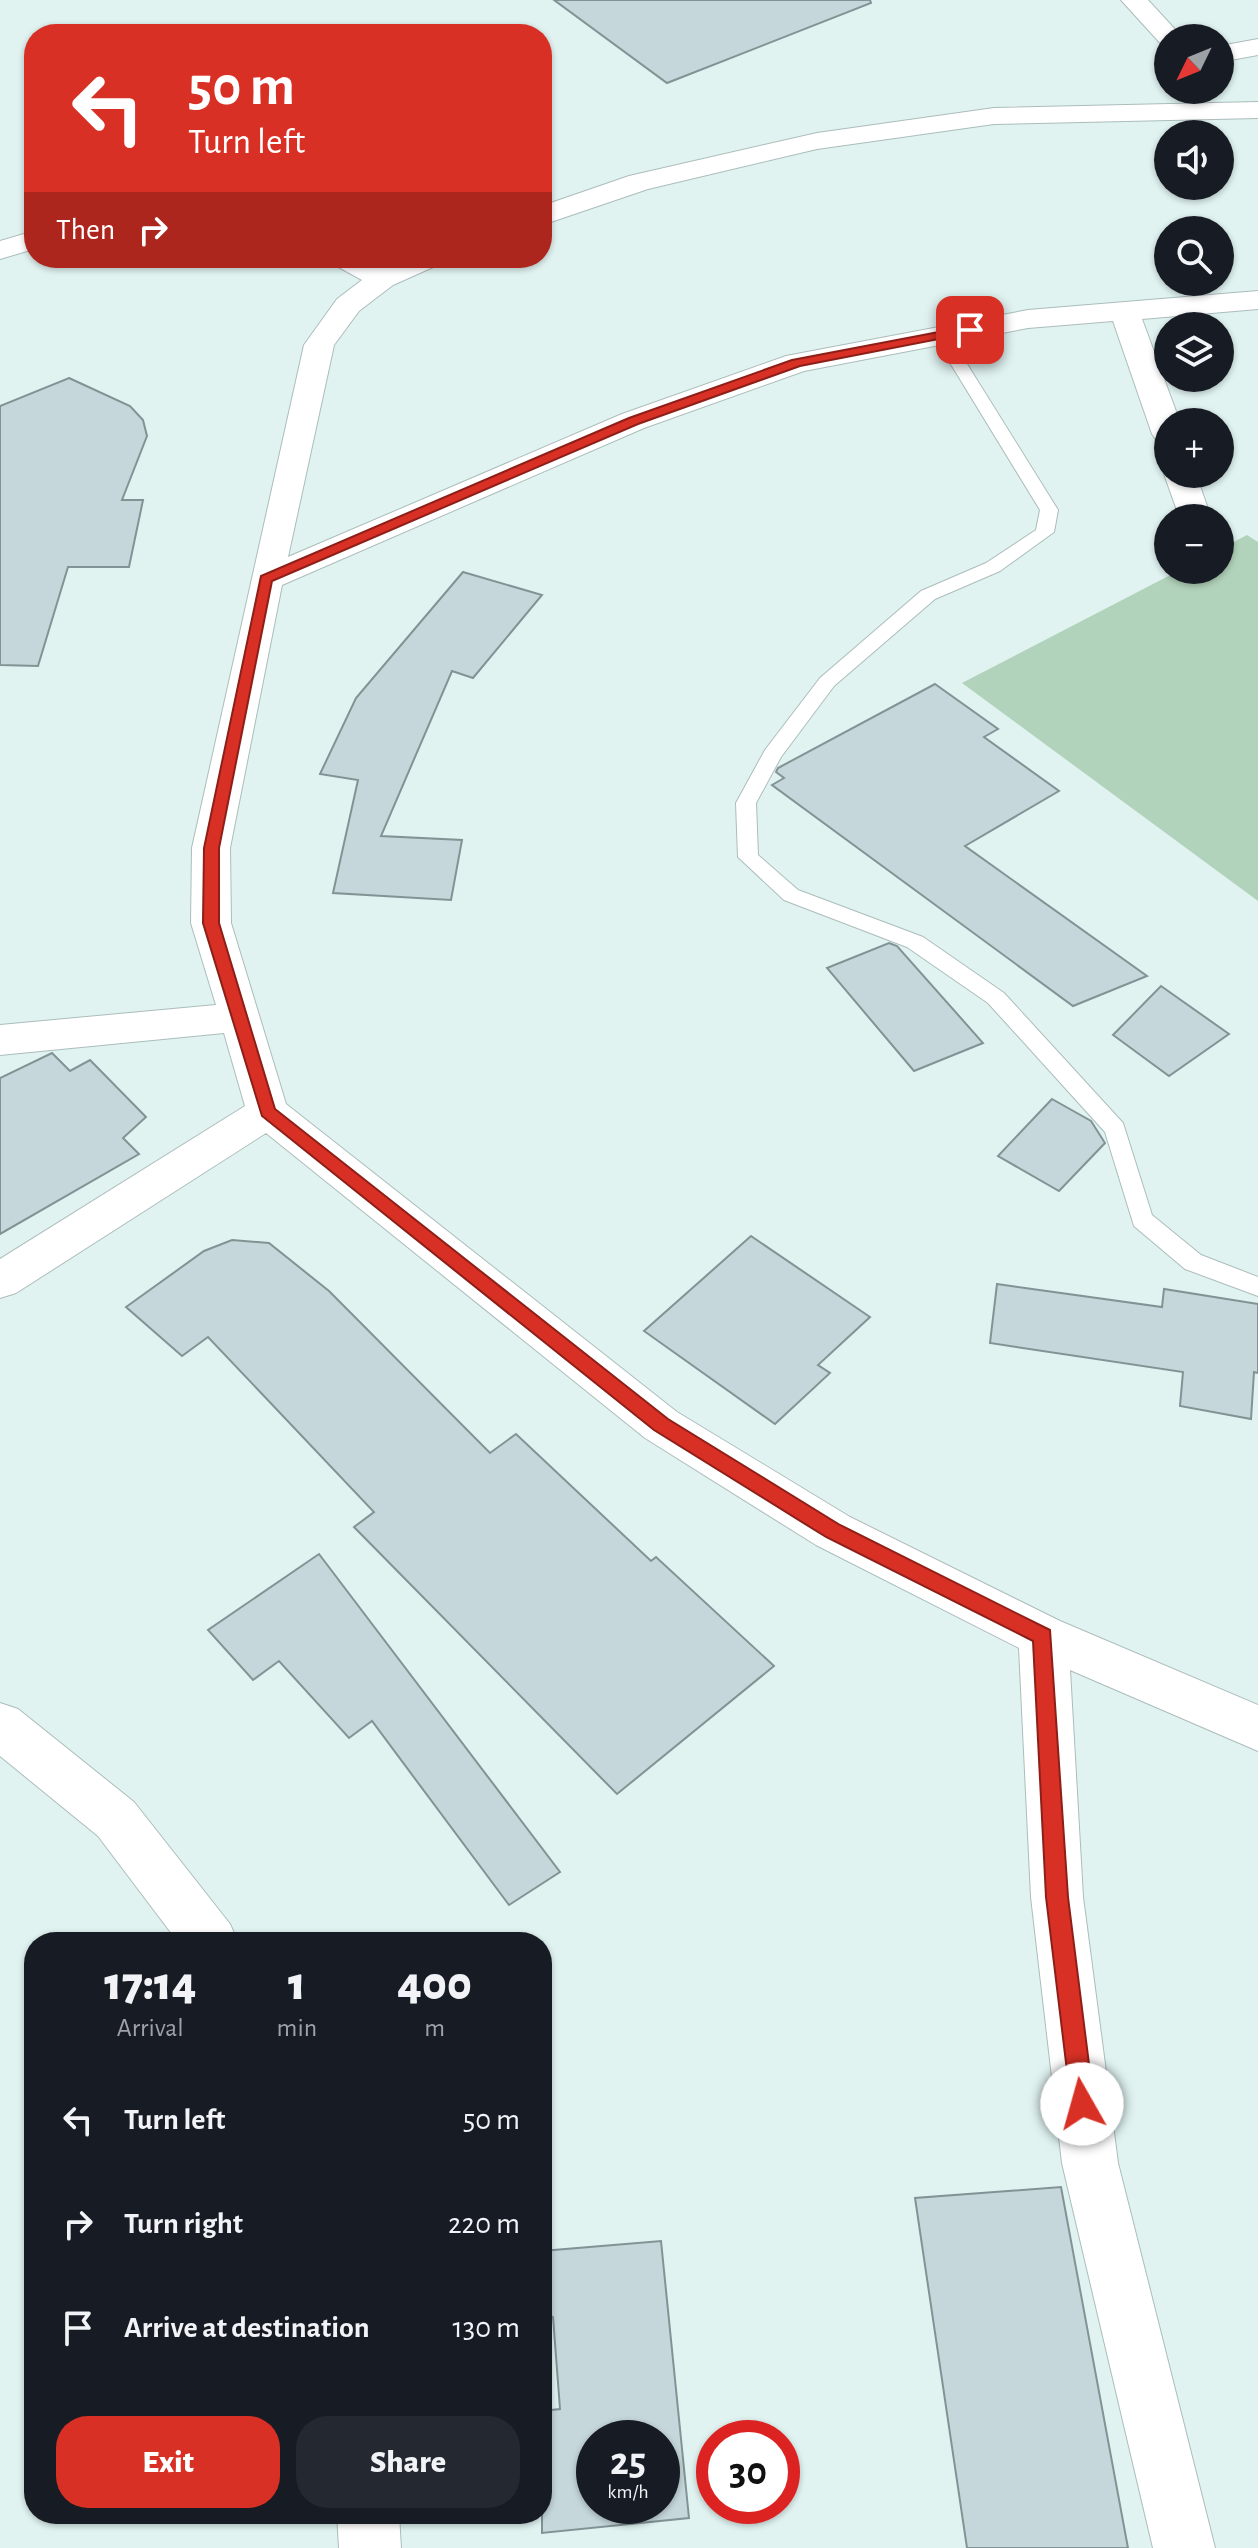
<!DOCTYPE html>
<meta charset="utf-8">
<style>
:root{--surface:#171b24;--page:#242831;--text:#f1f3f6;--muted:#9ea1a6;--accent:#d93025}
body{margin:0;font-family:"Alegreya Sans",sans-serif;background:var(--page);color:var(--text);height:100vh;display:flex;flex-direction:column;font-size:30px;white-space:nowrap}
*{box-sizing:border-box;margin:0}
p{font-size:26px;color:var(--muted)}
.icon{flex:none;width:44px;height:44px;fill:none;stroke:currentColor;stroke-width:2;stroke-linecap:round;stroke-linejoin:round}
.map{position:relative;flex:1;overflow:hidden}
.side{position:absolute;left:24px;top:1932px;width:528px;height:592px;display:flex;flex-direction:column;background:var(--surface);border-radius:32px;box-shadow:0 2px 6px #0004}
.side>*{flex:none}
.hud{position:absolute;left:24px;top:24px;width:528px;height:244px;border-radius:32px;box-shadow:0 2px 6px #0004;background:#d93025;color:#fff;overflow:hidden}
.needle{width:52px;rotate:227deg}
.buttons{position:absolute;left:1154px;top:24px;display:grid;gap:16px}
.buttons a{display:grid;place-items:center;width:80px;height:80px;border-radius:50%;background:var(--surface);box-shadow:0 2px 6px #0004;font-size:40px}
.speed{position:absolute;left:576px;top:2420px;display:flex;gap:16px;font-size:40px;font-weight:700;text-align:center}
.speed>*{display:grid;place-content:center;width:104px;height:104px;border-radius:50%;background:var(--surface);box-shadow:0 2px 6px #0004;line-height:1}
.speed small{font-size:20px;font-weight:400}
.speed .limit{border:12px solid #d22;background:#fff;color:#111}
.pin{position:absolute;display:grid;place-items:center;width:68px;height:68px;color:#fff;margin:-34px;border-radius:16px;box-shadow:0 4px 12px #0006}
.me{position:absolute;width:88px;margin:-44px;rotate:353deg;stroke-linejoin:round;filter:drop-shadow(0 0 6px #0008)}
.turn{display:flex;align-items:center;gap:28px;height:168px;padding:0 32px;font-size:36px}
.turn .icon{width:104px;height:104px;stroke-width:2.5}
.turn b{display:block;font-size:56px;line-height:68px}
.then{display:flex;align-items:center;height:76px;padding:0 32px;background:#0003;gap:16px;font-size:30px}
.eta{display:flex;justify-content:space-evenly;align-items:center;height:136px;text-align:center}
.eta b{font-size:48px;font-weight:800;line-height:56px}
.cta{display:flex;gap:16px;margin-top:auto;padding:16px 32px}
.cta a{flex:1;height:92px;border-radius:32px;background:var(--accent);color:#fff;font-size:32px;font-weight:800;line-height:92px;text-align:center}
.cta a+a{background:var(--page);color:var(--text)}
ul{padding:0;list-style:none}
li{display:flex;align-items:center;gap:24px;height:104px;padding:0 32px}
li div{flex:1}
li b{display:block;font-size:30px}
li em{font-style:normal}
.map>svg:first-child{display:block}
.green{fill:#b2d3bb}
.building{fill:#c5d7da;stroke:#829395;stroke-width:2;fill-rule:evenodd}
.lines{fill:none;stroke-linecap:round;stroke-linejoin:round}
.service-casing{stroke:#abbdbb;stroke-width:2}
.minor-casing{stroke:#abbdbb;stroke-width:2}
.service{fill:#fff;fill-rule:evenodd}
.minor{fill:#fff;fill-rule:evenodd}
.route{fill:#d93025;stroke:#8d1f18;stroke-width:2}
</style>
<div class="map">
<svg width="1258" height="2548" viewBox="0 0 1258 2548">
<rect width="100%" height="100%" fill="#e0f3f1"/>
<path class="green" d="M1247 535 1258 542V901L962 683 1180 570H1220V549Z"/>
<path class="building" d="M554 0H870L871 3 667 83Z
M69 378 130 406 143 420 147 436 122 500H143L129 567H68L38 666 0 665V406Z
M463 572 542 595 473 678 452 671 381 836 462 840 451 900 333 893 358 780 320 774 356 698Z
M935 684 998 729 984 737 1059 791 965 846 1147 976 1073 1006 772 785 784 778 776 772 778 768Z
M889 943 897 946 983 1043 914 1071 827 968Z
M1161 986 1229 1034 1169 1076 1113 1035Z
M52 1053 70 1071 90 1060 146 1117 123 1138 139 1154 0 1234V1078Z
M1052 1099 1091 1121 1105 1143 1059 1191 998 1156Z
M751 1236 870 1317 818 1365 830 1373 775 1424 644 1331Z
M232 1240 269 1243 329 1291 490 1453 516 1434 651 1561 656 1557 774 1666 617 1794 354 1527 374 1512 208 1337 182 1356 126 1307 204 1251Z
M997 1284 1162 1307 1164 1289 1258 1304V1373L1254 1372 1251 1419 1180 1406 1183 1372 990 1343Z
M319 1554 560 1872 509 1905 372 1721 349 1738 279 1661 253 1680 208 1630Z
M1061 2187 1128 2548H967L915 2198Z
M661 2241 689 2518 542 2533V2411L560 2409 553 2317 542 2314V2251ZM594 2438H662V2506H594Z"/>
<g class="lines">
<defs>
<path id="service" d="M941 330 949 335 1058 510 1054 532 1000 571 935 599 834 686 781 757 756 803 758 855 798 890 923 937 1004 993 1123 1123 1152 1215 1201 1255 1258 1277V1296L1185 1269 1134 1226 1105 1132 988 1003 907 947 784 900 738 857 736 803 765 750 820 678 921 591 986 563 1036 530 1040 510 933 335Z"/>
<path id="minor" d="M1121 0H1148L1183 38H1168V45L1161 44Z
M1258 39V55L1220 62V46Z
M1258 102V118L994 124 817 149 648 189 542 225V206L629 176 817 133 994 108Z
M34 231V249L0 259V241Z
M328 258H365L383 268 405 258H445L440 264 393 285 359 311 334 345 288 557 622 414 786 356 1028 310 1258 291V309L1142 319 1180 422H1168V444L1157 441 1152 434 1113 321 1028 328 804 371 644 428 282 585 230 848 231 923 286 1104 677 1412 850 1517 1060 1621 1258 1705V1751L1070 1670 1083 1897 1118 2163 1215 2548H1153L1062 2163 1031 1897 1019 1648 816 1545 645 1438 266 1133 16 1293 0 1298V1259L245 1106 224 1033 0 1055V1025L216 1005 191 923 192 848 304 345 337 299 362 280 333 264Z
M1168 468V474H1196L1208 509 1203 516H1179L1164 474Z
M0 1703 18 1709 134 1802 230 1924 238 1942H178L98 1836 0 1756Z
M337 2514H399L401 2548H339Z"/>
</defs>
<use href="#service" class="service-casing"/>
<use href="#minor" class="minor-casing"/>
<use href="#service" class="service"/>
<use href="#minor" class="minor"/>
</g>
<path class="route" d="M970 326 975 327V332L800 366 638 424 272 581 219 848V923L275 1109 668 1419 840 1525 1050 1630 1068 1897 1094 2104 1090 2112 1082 2116 1074 2112 1071 2104 1046 1897 1033 1641 826 1537 654 1430 262 1116 203 923 204 848 261 576 629 418 792 360Z"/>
</svg>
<div class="buttons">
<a><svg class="needle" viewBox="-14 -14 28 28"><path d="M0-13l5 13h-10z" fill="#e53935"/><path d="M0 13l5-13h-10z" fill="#9ea1a6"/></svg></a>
<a><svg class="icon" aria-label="sound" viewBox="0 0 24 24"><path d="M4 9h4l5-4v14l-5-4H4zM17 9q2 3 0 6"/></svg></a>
<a><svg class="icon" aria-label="search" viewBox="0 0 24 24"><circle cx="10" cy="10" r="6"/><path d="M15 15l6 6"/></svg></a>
<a><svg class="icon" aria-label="layers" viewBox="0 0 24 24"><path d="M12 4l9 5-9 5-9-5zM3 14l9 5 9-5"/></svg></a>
<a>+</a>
<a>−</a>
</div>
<div class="speed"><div>25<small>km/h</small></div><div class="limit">30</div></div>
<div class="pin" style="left:970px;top:330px;background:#d93025"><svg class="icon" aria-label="arrive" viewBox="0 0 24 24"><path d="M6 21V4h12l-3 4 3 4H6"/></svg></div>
<svg class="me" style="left:1082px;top:2104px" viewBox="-20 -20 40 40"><circle r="19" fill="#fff"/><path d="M0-13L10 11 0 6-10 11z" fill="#d93025"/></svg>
<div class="hud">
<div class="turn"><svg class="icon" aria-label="left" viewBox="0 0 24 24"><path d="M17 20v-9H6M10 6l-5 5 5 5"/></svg><div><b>50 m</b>Turn left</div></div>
<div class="then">Then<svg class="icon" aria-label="right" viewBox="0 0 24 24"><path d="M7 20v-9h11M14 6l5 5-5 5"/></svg></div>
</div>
<section class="side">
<div class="eta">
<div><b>17:14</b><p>Arrival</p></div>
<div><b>1</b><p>min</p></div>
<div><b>400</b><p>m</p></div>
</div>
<ul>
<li><svg class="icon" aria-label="left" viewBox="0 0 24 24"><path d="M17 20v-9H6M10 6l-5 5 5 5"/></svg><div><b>Turn left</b></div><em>50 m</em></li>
<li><svg class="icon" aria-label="right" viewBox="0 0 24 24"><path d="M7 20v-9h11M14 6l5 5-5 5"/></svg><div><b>Turn right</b></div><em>220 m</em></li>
<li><svg class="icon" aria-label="arrive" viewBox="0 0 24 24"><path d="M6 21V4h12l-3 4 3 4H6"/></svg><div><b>Arrive at destination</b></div><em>130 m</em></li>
</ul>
<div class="cta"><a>Exit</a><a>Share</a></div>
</section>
</div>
